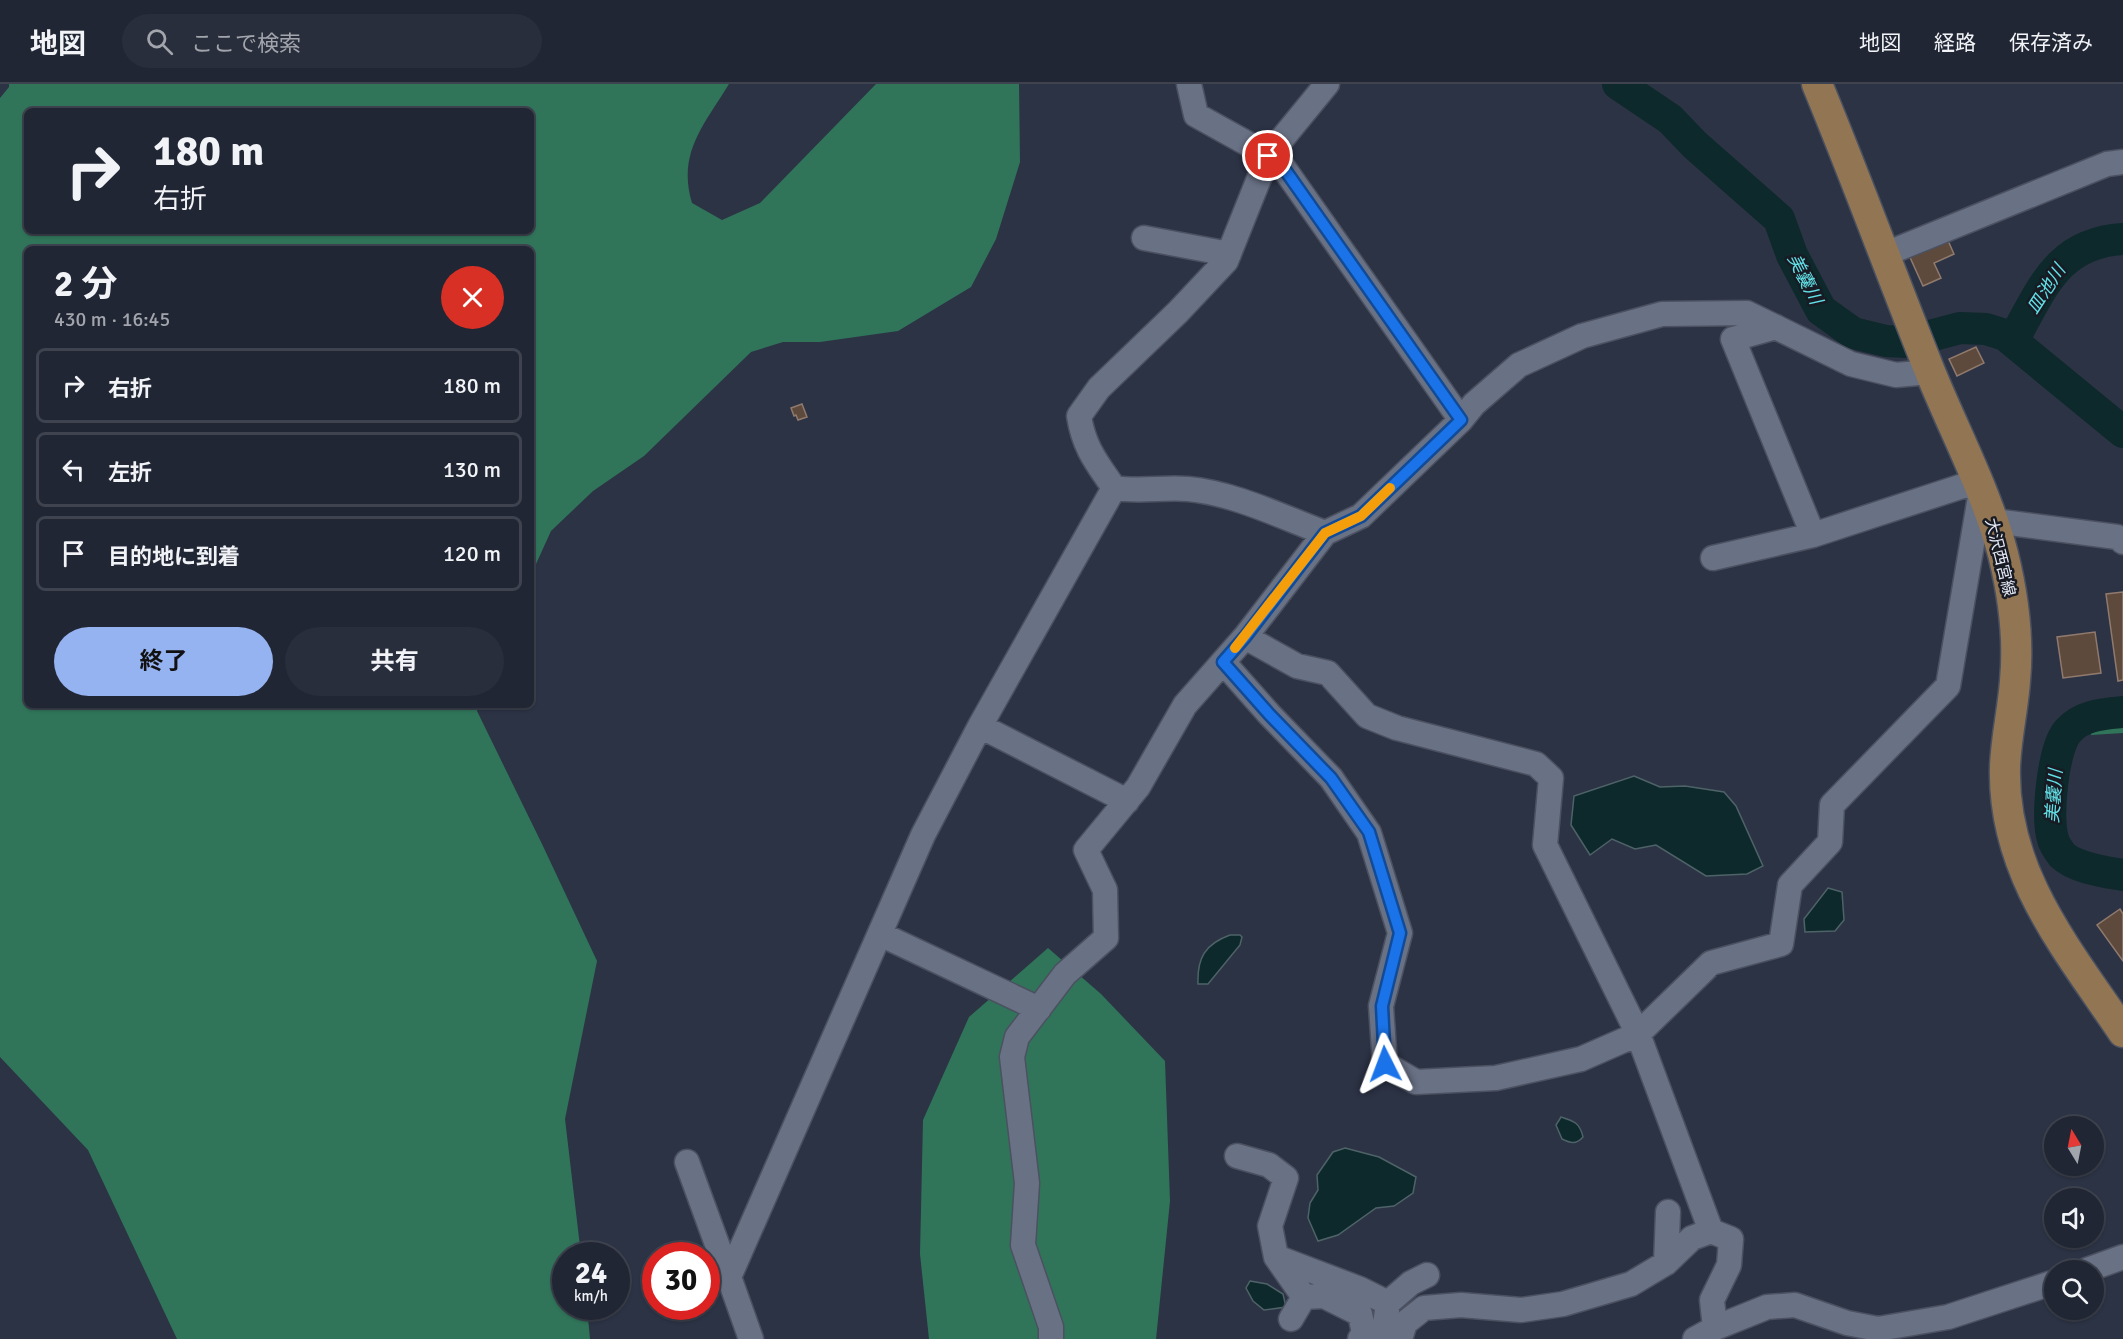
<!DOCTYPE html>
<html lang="ja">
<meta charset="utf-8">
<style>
:root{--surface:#212634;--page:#292e3c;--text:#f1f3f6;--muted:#a2a5ac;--line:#3e434f;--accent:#95b2f1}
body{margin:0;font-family:Signika,"Noto Sans JP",sans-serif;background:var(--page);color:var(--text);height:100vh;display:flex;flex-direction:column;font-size:22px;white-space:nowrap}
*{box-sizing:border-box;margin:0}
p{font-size:20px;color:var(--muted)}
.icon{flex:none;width:33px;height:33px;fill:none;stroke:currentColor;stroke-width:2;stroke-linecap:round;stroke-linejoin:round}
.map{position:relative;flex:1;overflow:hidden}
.drawer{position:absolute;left:24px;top:162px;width:510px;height:462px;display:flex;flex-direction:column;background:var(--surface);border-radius:9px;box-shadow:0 2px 4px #0004,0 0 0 2px var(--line)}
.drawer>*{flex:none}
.banner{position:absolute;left:24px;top:24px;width:510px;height:126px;border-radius:9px;box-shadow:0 2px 4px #0004,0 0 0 2px var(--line);background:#212634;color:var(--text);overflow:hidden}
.needle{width:39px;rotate:350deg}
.fabs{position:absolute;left:2044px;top:1032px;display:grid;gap:12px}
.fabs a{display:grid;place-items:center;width:60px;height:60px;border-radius:50%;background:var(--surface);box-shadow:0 2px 4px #0004,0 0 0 2px var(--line);font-size:30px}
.speed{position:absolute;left:552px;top:1158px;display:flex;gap:12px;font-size:30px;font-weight:700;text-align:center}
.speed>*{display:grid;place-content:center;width:78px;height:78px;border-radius:50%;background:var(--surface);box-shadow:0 2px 4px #0004,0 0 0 2px var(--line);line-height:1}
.speed small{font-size:15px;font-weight:400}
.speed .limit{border:9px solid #d22;background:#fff;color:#111}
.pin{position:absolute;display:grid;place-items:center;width:51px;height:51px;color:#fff;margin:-26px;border:3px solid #fff;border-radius:50%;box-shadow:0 2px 6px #0007}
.me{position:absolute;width:66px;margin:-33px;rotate:357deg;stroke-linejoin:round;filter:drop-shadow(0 0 4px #0008)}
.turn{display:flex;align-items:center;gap:21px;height:126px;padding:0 30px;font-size:27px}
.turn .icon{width:78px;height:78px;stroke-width:2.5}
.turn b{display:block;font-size:42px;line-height:51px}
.round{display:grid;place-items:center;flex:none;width:63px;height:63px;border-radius:32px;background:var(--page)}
.overview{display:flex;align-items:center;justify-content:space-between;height:102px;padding:0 30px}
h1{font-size:36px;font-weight:700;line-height:45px}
.cta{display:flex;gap:12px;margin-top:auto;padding:12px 30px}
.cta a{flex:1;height:69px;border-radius:36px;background:var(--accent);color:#111;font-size:24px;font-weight:700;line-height:69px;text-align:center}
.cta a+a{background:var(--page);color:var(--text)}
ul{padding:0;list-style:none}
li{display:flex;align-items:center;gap:18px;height:75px;margin:0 12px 9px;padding:0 18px;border:3px solid var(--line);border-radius:9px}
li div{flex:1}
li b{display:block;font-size:22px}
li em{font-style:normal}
header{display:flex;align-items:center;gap:36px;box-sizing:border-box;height:84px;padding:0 30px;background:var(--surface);border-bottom:2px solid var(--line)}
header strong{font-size:28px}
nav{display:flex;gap:33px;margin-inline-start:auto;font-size:21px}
.search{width:420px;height:54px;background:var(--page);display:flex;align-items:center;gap:15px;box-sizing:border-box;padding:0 21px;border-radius:33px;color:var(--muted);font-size:22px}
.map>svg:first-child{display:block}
.forest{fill:#30755a;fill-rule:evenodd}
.water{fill:#0e292b;stroke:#4e6368;stroke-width:1.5}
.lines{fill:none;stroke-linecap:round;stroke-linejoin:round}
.river{stroke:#0e292b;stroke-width:32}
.building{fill:#5e4a3d;stroke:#907a6d;stroke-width:1.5}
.minor-casing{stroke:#4b5160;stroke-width:27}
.major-casing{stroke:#4b5160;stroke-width:33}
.minor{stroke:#697185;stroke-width:24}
.major{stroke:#927653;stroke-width:30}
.route-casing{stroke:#114b97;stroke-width:15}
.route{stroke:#1a73e8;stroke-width:10}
.slow{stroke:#f59e0b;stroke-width:10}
.labels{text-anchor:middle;stroke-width:5;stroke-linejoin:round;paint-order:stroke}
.street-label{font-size:16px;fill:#e5eaf6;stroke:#181b23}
.water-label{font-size:18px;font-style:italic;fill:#62e1e8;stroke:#181b23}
</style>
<header>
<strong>地図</strong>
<div class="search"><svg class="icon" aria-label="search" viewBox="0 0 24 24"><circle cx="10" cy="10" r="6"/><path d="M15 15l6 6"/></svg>ここで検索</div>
<nav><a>地図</a><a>経路</a><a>保存済み</a></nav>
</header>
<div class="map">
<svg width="2123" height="1255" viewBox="0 0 2123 1255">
<rect width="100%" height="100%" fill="#2c3345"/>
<path class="forest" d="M9 0H729C704 41 677 69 692 119L722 136 760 119 876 0H1019L1020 78 996 155 971 203 898 247 820 258H783L751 268 644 372 593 407 551 447 531 491V165H27V621H479L477 627 542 760 597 877 565 1035 581 1171 566 1172V1222L587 1223 590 1255H177L88 1066 0 973V14L9 3ZM27 27H531V147H27Z
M2119 634H2123V649L2091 651 2090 639Z
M1048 864 1101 910 1165 977 1170 1117 1156 1255H929L920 1170 923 1036 969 933Z"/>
<path class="water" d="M1634 692 1660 703 1685 702 1724 708 1736 722 1763 782 1747 790 1706 792 1656 761 1635 765 1612 755 1590 771 1571 741 1574 712Z
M1828 804 1842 808 1844 836 1835 847 1805 848 1804 835Z
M1230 851H1240L1242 853 1240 861 1208 900H1198C1197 874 1205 860 1230 851Z
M1561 1033C1574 1037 1580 1039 1583 1053 1576 1061 1570 1059 1562 1055L1556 1041Z
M1345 1064 1379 1073 1416 1093 1413 1109 1394 1122 1376 1124 1338 1151 1318 1157 1308 1134 1310 1119 1318 1106 1317 1091 1333 1068Z
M1250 1197 1267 1200 1283 1210 1286 1223 1264 1226 1253 1217 1246 1204Z"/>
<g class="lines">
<path class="river" d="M1618 0 1670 35 1695 61 1779 135 1792 171 1821 226 1853 249 1886 257 1907 258 1960 244 1986 245 2005 251 2123 348
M2013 256C2042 206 2056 159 2123 155
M2123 628C2103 630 2082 631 2068 647 2053 663 2046 734 2053 755 2054 760 2059 767 2062 771 2075 784 2106 788 2123 791"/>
</g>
<path class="building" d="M1946 152 1954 170 1934 179 1941 194 1923 202 1908 169Z
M1976 263 1984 279 1957 292 1949 275Z
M802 320 807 333 798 336 796 331 794 332 791 324Z
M2123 508V596L2118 597 2106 510Z
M2095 548 2101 589 2063 594 2057 553Z
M2120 825 2123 830V877L2097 841Z"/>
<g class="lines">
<defs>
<path id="minor" d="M1189 0 1196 31 1277 76 1283 83 1461 336
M1144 154 1229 170
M1883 171 2107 80 2123 78
M1776 243 1733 255 1813 451
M1114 404C1097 379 1084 364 1079 332L1099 304 1178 228 1226 177 1268 72 1327 0
M1994 437 2117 453 2123 458
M1713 474 1813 451 1978 397
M1245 553 1297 582 1328 589 1367 632 1397 644 1536 680 1551 694 1545 761 1638 950 1711 1147
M1223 578 1269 630 1331 694 1369 749 1400 849 1381 922 1385 980 1416 998 1496 994 1581 975 1638 950 1711 879 1781 860 1790 801 1830 758 1832 721 1948 602 1981 407
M980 642 1127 717
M880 850 1039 925
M1237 1072 1269 1081 1286 1094 1270 1142 1276 1173 1360 1205 1388 1219 1411 1199 1427 1191
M687 1078 729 1193
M1276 1173 1304 1213 1324 1212 1360 1230 1364 1249 1360 1255
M1666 1179 1668 1128
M2087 1186 2123 1173
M1291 1235 1304 1213
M751 1255 729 1193 923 751 980 642 1114 404C1139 408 1164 403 1188 405 1234 409 1282 433 1325 449L1361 432 1461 336 1474 320 1519 281 1582 252 1662 230 1747 229 1851 280 1896 291 1930 288
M1051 1255V1243L1023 1161 1027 1099 1012 973 1017 953 1065 890 1106 854 1105 806 1086 766 1138 703 1185 621 1245 553 1325 449
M1383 1255 1388 1219
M1400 1255 1405 1239 1424 1224 1461 1221 1521 1226 1563 1220 1631 1200 1666 1179 1692 1154 1711 1147 1731 1155 1729 1181 1712 1216 1715 1244
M1695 1255 1715 1244 1767 1223 1795 1221 1847 1239 1878 1245 1948 1233 2055 1198"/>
<path id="major" d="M1817 0C1856 94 1891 190 1929 285 1954 347 1986 406 2003 470 2013 510 2019 555 2015 597 2013 625 2006 654 2005 683 2002 788 2067 865 2123 948"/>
</defs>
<use href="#minor" class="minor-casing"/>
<use href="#major" class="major-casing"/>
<use href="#minor" class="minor"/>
<use href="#major" class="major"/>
</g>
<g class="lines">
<defs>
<path id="route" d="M1268 72 1277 76 1283 83 1461 336 1361 432 1325 449 1245 553 1223 578 1269 630 1331 694 1369 748 1400 849 1382 922 1385 980"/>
</defs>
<use href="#route" class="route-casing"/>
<use href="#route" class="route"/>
<path class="slow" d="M1235 564 1325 449 1361 432 1390 404"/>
</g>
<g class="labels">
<g class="street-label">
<text transform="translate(2001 473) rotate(76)" y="6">大沢西宮線</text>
</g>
<g class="water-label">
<text transform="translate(1805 195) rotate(63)" y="6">美嚢川</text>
<text transform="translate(2046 205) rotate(-57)" y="6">皿池川</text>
<text transform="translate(2054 712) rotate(-86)" y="6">美嚢川</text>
</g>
</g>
</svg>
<div class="fabs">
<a><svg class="needle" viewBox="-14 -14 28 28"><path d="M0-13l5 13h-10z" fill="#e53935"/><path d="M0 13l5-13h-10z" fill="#a2a5ac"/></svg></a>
<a><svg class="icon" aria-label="sound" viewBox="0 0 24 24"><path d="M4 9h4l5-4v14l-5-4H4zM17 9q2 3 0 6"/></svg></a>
<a><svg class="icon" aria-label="search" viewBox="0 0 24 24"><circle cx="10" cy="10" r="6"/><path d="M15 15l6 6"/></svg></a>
</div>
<div class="speed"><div>24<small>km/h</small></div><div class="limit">30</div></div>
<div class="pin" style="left:1268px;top:72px;background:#d93025"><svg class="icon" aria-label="arrive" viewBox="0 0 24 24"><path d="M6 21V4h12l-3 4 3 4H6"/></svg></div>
<svg class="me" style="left:1385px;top:980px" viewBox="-20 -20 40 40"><path d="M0-17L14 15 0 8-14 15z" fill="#1a73e8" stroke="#fff" stroke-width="4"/></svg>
<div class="banner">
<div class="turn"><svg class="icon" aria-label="right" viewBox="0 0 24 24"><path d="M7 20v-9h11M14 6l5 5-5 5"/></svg><div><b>180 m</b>右折</div></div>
</div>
<section class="drawer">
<div class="overview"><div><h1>2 分</h1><p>430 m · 16:45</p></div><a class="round" style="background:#d93025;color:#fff"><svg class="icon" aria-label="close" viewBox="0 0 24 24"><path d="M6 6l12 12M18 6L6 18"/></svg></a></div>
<ul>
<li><svg class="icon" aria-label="right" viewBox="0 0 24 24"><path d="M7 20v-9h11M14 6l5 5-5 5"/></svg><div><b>右折</b></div><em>180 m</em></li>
<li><svg class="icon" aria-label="left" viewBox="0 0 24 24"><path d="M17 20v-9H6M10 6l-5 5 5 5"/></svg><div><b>左折</b></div><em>130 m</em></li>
<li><svg class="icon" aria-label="arrive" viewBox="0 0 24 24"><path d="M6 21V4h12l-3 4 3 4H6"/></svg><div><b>目的地に到着</b></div><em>120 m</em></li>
</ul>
<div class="cta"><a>終了</a><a>共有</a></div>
</section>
</div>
